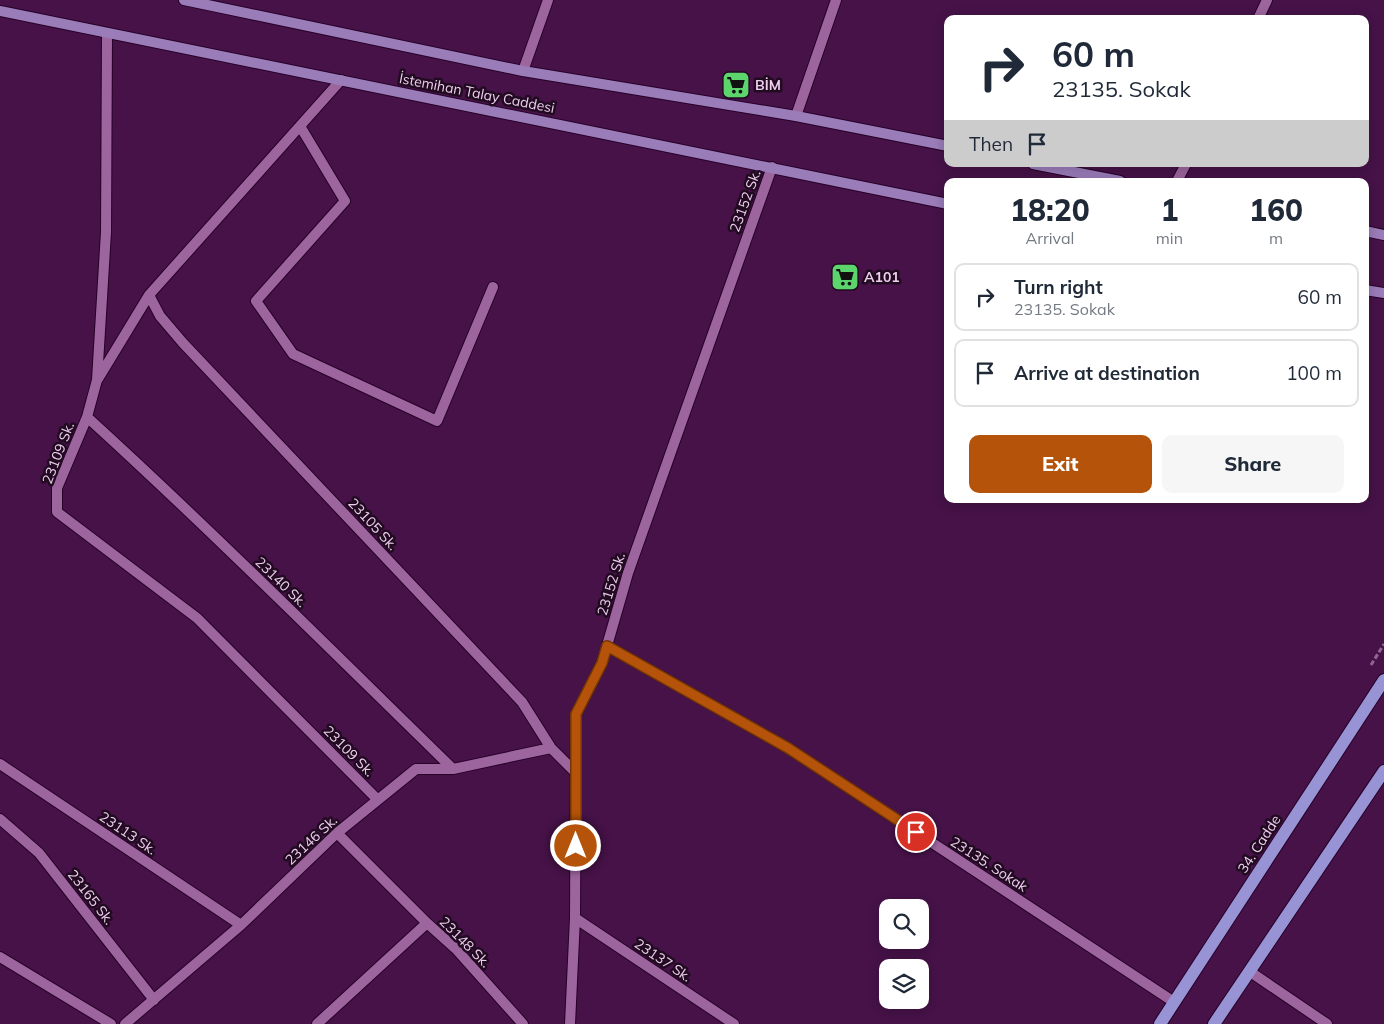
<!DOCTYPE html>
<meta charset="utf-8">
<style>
:root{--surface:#fff;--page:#f6f6f7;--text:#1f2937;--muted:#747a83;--line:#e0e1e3;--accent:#b45309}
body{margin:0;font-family:Mulish,sans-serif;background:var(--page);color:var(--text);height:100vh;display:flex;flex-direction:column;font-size:19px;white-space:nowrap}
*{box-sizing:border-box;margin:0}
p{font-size:16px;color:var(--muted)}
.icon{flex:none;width:28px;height:28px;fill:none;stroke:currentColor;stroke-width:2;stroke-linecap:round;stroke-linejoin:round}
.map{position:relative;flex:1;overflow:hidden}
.panel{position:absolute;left:944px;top:178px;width:425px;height:325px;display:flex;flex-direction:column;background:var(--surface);border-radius:10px;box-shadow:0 2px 12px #0003}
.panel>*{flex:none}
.banner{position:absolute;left:944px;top:15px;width:425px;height:152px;border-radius:10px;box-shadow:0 2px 12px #0003;background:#fff;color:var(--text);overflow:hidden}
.buttons{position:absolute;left:879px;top:899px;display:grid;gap:10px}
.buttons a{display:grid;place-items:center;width:50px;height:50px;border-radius:10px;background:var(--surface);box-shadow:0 2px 12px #0003;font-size:25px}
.pin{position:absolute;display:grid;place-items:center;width:42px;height:42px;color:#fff;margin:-21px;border:2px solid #fff;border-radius:50%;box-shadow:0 1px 5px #0007}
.me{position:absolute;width:55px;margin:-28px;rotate:0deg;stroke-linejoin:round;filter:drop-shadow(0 0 4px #0008)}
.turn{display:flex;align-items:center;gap:18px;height:105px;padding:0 25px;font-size:22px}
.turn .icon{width:65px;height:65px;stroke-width:2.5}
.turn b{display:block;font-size:35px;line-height:42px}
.then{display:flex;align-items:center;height:48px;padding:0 25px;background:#0003;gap:10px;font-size:19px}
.eta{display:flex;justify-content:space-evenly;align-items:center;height:85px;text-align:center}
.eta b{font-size:30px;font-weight:800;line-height:35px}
.button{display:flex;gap:10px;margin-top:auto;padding:10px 25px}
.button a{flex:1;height:58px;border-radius:10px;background:var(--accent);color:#fff;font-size:20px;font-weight:800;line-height:58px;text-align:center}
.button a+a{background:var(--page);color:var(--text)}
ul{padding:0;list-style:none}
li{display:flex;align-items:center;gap:15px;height:68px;margin:0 10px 8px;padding:0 15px;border:2px solid var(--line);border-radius:10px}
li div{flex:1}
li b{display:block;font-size:19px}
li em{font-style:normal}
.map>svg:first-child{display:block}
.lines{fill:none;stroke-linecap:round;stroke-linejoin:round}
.street-casing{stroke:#270128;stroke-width:12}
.secondary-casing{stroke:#270128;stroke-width:12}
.primary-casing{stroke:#270128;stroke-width:14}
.path{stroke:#916692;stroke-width:3;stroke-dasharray:5 2.5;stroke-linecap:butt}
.street{stroke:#9d659e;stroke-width:10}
.secondary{stroke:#9a7cb9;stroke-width:10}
.primary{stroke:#9793d5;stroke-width:12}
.route-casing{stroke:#753606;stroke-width:12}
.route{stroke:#b45309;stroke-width:9}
.labels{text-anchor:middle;stroke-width:5;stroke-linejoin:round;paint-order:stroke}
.poi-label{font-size:14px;font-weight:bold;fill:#eecfee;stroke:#210b21;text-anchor:start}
.street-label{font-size:14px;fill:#eecfee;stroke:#210b21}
</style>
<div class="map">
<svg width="1384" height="1024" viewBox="0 0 1384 1024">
<rect width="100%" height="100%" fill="#461248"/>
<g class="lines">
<defs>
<path id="street" d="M1258 19 1267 0
M107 33 106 232 97 380 87 417 57 488V512L197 618 378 800
M523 71 548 0
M796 116 836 0
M300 126 345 201 256 301 293 354 437 421 493 287
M1177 181 1186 164
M149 295 160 316 183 343 522 702 551 748 576 773
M98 379 149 295 341 80
M87 417C212 531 332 651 453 769
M607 646 788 748 1174 1002
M0 764 241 925
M0 819 39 853 154 1000
M337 833 427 923 456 949 523 1024
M575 918 734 1024
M0 957 111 1024
M1249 971 1327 1024
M125 1024 241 925 337 833 416 769H453L551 748
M317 1024 427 923
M570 1024 575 918 576 714 602 663 628 573 772 167"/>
<path id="secondary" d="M184 0 523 71 796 116 948 146
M0 11 948 204
M1033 164 1120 181
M1365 231 1384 235
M1365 290 1384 293"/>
<path id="primary" d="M1160 1024 1384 680
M1214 1024 1384 771"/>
</defs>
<use href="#street" class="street-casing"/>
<use href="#secondary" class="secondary-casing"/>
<use href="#primary" class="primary-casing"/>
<path class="path" d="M1371 665 1384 644"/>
<use href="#street" class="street"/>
<use href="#secondary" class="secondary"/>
<use href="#primary" class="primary"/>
</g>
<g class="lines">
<defs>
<path id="route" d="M576 846V714L602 663 607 646 788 748 916 832"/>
</defs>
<use href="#route" class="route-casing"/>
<use href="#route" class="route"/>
</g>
<defs>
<symbol id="supermarket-square" viewBox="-11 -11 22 22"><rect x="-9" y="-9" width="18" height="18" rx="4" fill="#5cd56d" stroke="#210b21"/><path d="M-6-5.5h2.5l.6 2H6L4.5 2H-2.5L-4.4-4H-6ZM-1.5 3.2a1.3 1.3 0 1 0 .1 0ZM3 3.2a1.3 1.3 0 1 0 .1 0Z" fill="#111"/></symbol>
</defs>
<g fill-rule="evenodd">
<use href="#supermarket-square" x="720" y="69" width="32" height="32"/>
<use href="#supermarket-square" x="829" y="261" width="32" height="32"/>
</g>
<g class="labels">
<g class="poi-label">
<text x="755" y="90">BİM</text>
<text x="864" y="282">A101</text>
</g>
<g class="street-label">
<text transform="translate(477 93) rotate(11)" y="5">İstemihan Talay Caddesi</text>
<text transform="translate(745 201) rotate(-70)" y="5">23152 Sk.</text>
<text transform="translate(58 453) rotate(-69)" y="5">23109 Sk.</text>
<text transform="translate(373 524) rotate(47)" y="5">23105 Sk.</text>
<text transform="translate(281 582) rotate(44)" y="5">23140 Sk.</text>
<text transform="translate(611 584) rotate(-73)" y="5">23152 Sk.</text>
<text transform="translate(349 751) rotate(45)" y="5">23109 Sk.</text>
<text transform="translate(128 833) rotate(34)" y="5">23113 Sk.</text>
<text transform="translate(311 840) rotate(-43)" y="5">23146 Sk.</text>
<text transform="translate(1259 844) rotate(-57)" y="5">34. Cadde</text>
<text transform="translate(989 864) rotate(33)" y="5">23135. Sokak</text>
<text transform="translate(91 897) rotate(52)" y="5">23165 Sk.</text>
<text transform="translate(465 942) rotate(45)" y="5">23148 Sk.</text>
<text transform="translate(663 960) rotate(34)" y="5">23137 Sk.</text>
</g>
</g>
</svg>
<div class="buttons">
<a><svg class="icon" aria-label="search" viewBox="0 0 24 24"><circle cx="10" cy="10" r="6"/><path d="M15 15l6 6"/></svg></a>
<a><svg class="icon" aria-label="layers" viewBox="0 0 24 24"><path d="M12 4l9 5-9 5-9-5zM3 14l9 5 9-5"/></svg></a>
</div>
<div class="pin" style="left:916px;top:832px;background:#d93025"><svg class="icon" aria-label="arrive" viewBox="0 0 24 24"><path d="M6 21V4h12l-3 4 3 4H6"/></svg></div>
<svg class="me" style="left:576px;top:846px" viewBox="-20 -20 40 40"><circle r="17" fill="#b45309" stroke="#fff" stroke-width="3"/><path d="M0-11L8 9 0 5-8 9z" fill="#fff"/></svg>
<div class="banner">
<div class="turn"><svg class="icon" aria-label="right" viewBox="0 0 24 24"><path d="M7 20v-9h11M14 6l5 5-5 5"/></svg><div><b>60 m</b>23135. Sokak</div></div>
<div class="then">Then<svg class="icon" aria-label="arrive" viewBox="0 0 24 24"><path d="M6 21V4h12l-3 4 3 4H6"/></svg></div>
</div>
<section class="panel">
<div class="eta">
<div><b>18:20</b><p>Arrival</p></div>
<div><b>1</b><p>min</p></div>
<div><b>160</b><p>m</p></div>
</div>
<ul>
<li><svg class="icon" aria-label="right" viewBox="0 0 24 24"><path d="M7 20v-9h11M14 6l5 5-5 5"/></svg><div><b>Turn right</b><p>23135. Sokak</p></div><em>60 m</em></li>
<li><svg class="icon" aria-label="arrive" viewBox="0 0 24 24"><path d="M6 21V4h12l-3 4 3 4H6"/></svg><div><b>Arrive at destination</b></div><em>100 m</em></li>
</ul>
<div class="button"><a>Exit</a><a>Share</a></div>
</section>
</div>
